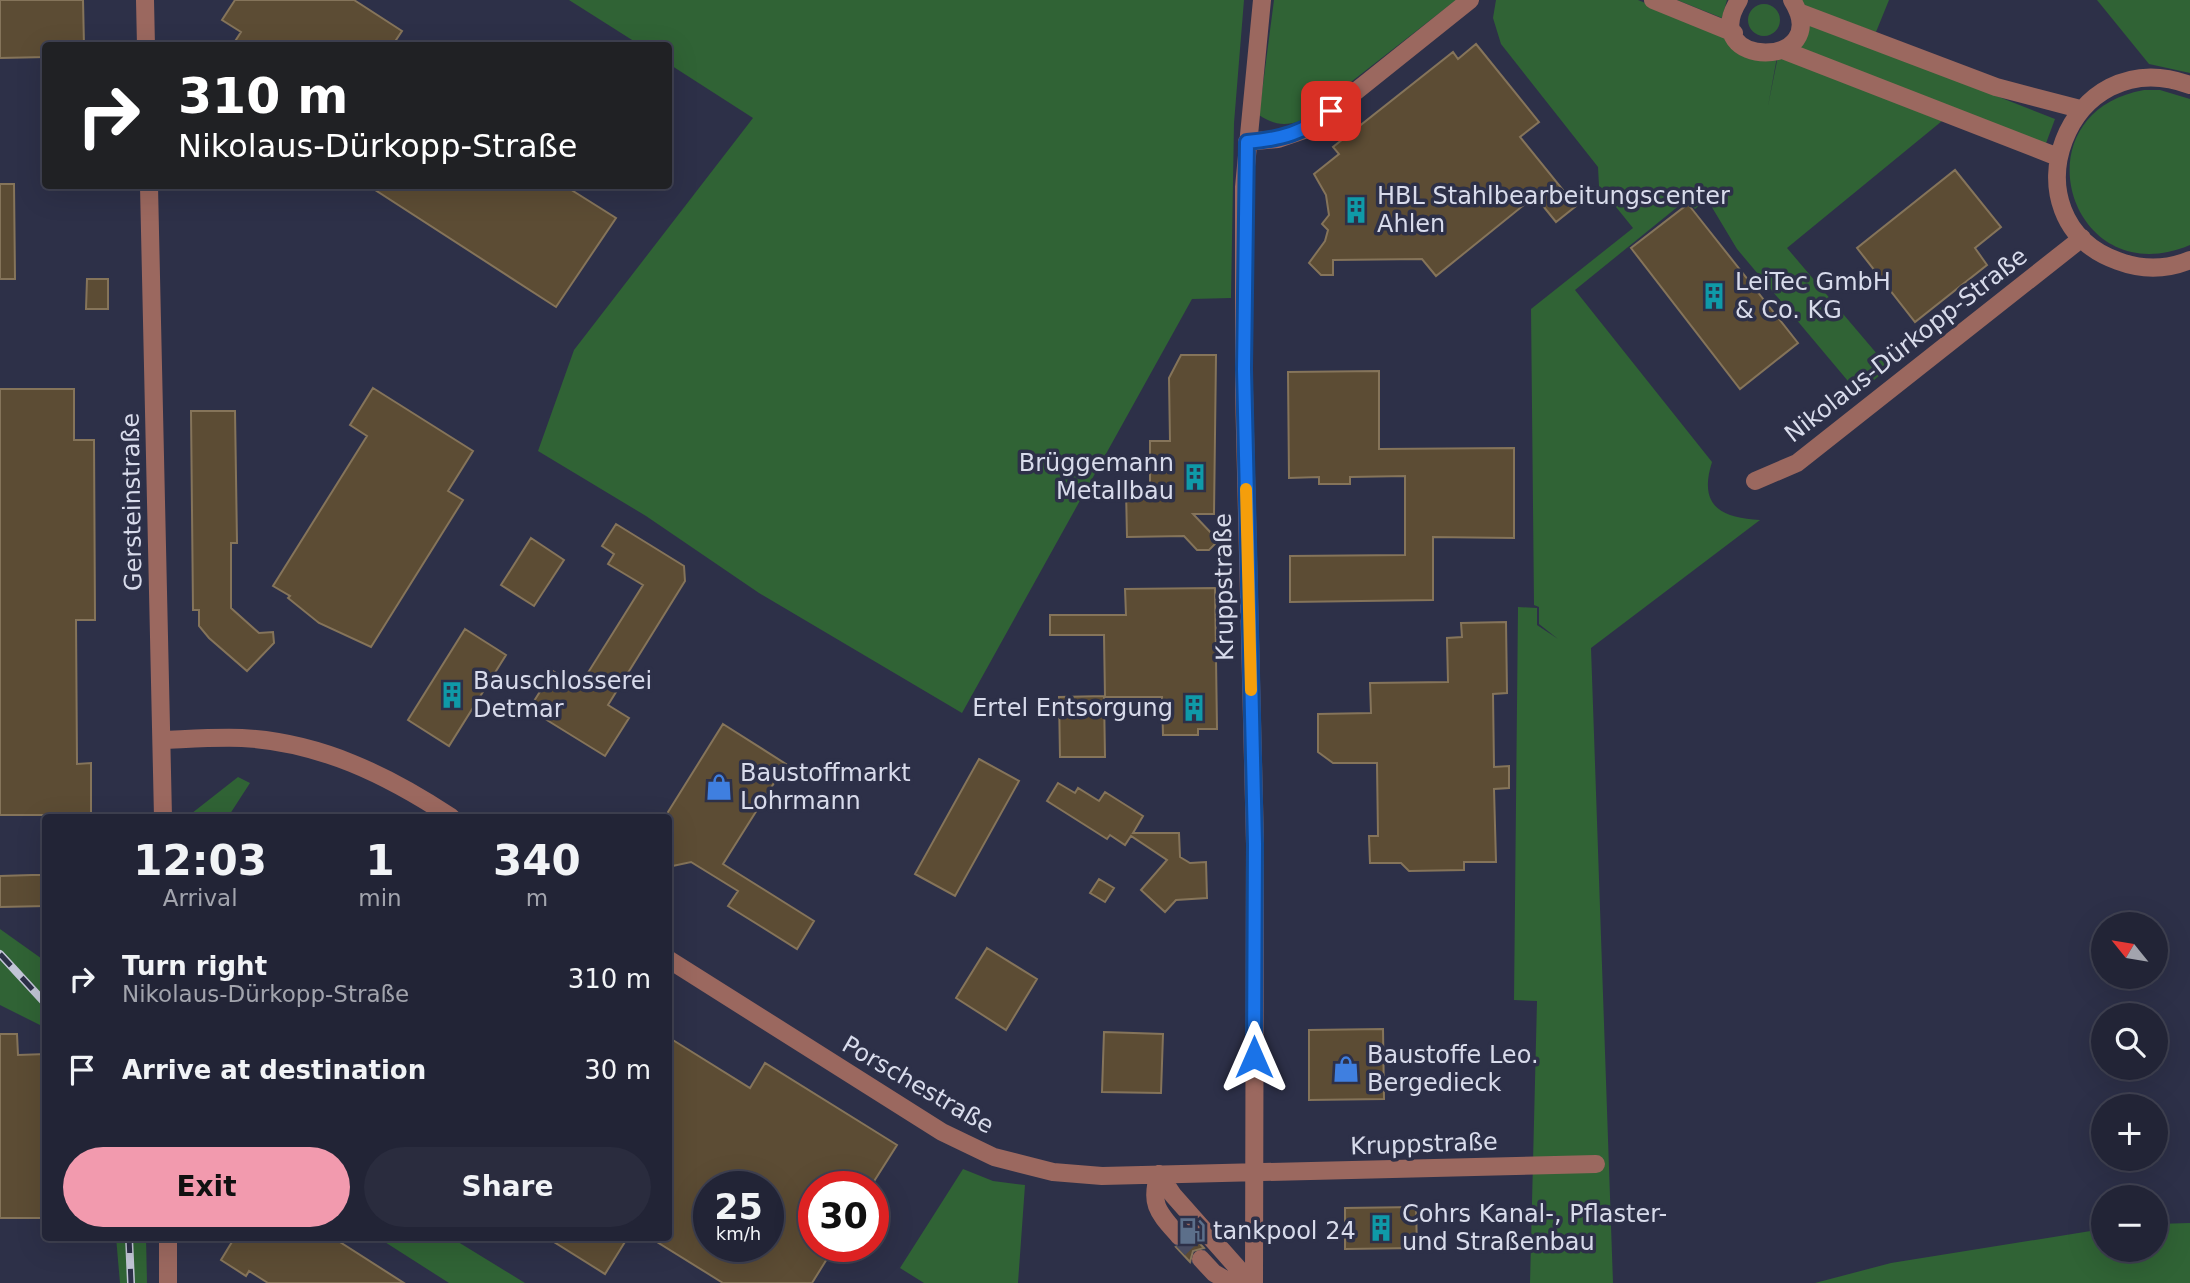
<!DOCTYPE html>
<meta charset="utf-8">
<style>
:root{--surface:#222436;--page:#2a2c3e;--text:#f1f3f6;--muted:#a2a4ad;--line:#3f4151;--accent:#f29aae}
body{margin:0;font-family:"DejaVu Sans",sans-serif;background:var(--page);color:var(--text);height:100vh;display:flex;flex-direction:column;font-size:26px;white-space:nowrap}
*{box-sizing:border-box;margin:0}
p{font-size:23px;color:var(--muted)}
.icon{flex:none;width:38px;height:38px;fill:none;stroke:currentColor;stroke-width:2;stroke-linecap:round;stroke-linejoin:round}
.map{position:relative;flex:1;overflow:hidden}
.drawer{position:absolute;left:42px;top:814px;width:630px;height:427px;display:flex;flex-direction:column;background:var(--surface);border-radius:7px;box-shadow:0 7px 28px #0002,0 0 0 2px var(--line)}
.drawer>*{flex:none}
.banner{position:absolute;left:42px;top:42px;width:630px;height:147px;border-radius:7px;box-shadow:0 7px 28px #0002,0 0 0 2px var(--line);background:#202124;color:#fff;overflow:hidden}
.needle{width:46px;rotate:300deg}
.controls{position:absolute;left:2091px;top:912px;display:grid;gap:14px}
.controls a{display:grid;place-items:center;width:77px;height:77px;border-radius:50%;background:var(--surface);box-shadow:0 7px 28px #0002,0 0 0 2px var(--line);font-size:35px}
.speed{position:absolute;left:693px;top:1171px;display:flex;gap:14px;font-size:35px;font-weight:700;text-align:center}
.speed>*{display:grid;place-content:center;width:91px;height:91px;border-radius:50%;background:var(--surface);box-shadow:0 7px 28px #0002,0 0 0 2px var(--line);line-height:1}
.speed small{font-size:18px;font-weight:400}
.speed .limit{border:10px solid #d22;background:#fff;color:#111}
.pin{position:absolute;display:grid;place-items:center;width:60px;height:60px;color:#fff;margin:-30px;border-radius:14px;box-shadow:0 4px 10px #0006}
.me{position:absolute;width:77px;margin:-38px;rotate:0deg;stroke-linejoin:round;filter:drop-shadow(0 0 5px #0008)}
.turn{display:flex;align-items:center;gap:24px;height:147px;padding:0 21px;font-size:32px}
.turn .icon{width:91px;height:91px;stroke-width:2.5}
.turn b{display:block;font-size:49px;line-height:60px}
.eta{display:flex;justify-content:space-evenly;align-items:center;height:119px;text-align:center}
.eta b{font-size:42px;font-weight:700;line-height:49px}
.cta{display:flex;gap:14px;margin-top:auto;padding:14px 21px}
.cta a{flex:1;height:80px;border-radius:42px;background:var(--accent);color:#111;font-size:28px;font-weight:700;line-height:80px;text-align:center}
.cta a+a{background:var(--page);color:var(--text)}
ul{padding:0;list-style:none}
li{display:flex;align-items:center;gap:21px;height:91px;padding:0 21px}
li div{flex:1}
li b{display:block;font-size:26px}
li em{font-style:normal}
.map>svg:first-child{display:block}
.green{fill:#306335}
.building{fill:#5c4c34;stroke:#85745a;stroke-width:2;fill-rule:evenodd}
.lines{fill:none;stroke-linecap:round;stroke-linejoin:round}
.minor-tunnel{stroke:#474a60;stroke-width:18;stroke-dasharray:18 9;stroke-linecap:butt}
.minor{stroke:#9b685f;stroke-width:18}
.rail-casing{stroke:#c2c5d6;stroke-width:8}
.rail{stroke:#2d3048;stroke-width:5;stroke-dasharray:16;stroke-linecap:butt}
.route-casing{stroke:#114b97;stroke-width:18}
.route{stroke:#1a73e8;stroke-width:12}
.slow{stroke:#f59e0b;stroke-width:12}
.labels{text-anchor:middle;stroke-width:7;stroke-linejoin:round;paint-order:stroke}
.poi-label{font-size:24px;fill:#d8dbeb;stroke:#2d3048;text-anchor:start}
.street-label{font-size:24px;fill:#d8dbeb;stroke:#2d3048}
</style>
<div class="map">
<svg width="2190" height="1283" viewBox="0 0 2190 1283">
<rect width="100%" height="100%" fill="#2d3048"/>
<path class="green" d="M569 0H1244L1234 123 1231 298 1192 299 962 713 759 593 646 516 538 451 574 350 753 118 669 64 668 46 640 45Z
M1274 0H1456L1301 121C1284 126 1274 125 1259 115Z
M1496 0H1638L1777 57 1768 106 1778 56 1942 121 1787 248 1889 368 1858 393 1737 249 1707 199 1695 209 1686 200 1575 290 1712 462C1698 506 1721 518 1760 520L1591 648 1613 1283H1530L1537 1001 1514 1000 1518 607 1537 608V625L1558 639 1539 624V607L1534 605 1531 309 1633 228 1599 186 1598 167 1501 44 1493 18Z
M1677 0H1727L1722 18Z
M1797 0H1889L1876 32 1800 5Z
M2097 0H2190V73L2149 64Z
M1748 20a16 16 0 1 1 32 0a16 16 0 1 1-32 0Z
M1806 21 2055 119 2045 146 1797 47Z
M2144 90H2160L2190 99V245C2069 296 2015 113 2144 90Z
M238 777 250 783 228 817H187Z
M0 929 45 961V1031L40 1025 0 1005Z
M963 1169 993 1181 1025 1185 1018 1283H924L900 1268Z
M2190 1223V1283H1815L1891 1263 2103 1229 2104 1250H2156V1224Z
M116 1237H146L147 1283H120Z
M377 1237H450L525 1283H449Z"/>
<path class="building" d="M0 0H83L84 46H46V57L0 58Z
M235 0H354L402 31 392 46H232L241 32 222 20Z
M1476 44 1539 122 1520 137 1576 206 1556 222 1535 196 1436 276 1422 259 1333 260V275H1321L1309 263 1325 241 1328 230 1322 224 1329 215 1326 195 1314 174 1339 154 1333 147 1453 52 1458 59Z
M1955 170 2001 227 1975 248 1987 265 1915 322 1857 248Z
M0 184H14L15 279H0Z
M369 186H565L616 218 556 307Z
M1688 204 1798 343 1740 389 1631 248Z
M87 279H108V309H86Z
M1181 355H1216L1214 514H1193L1214 536 1215 544 1209 550H1197L1184 536 1127 537 1126 489H1150V441H1170L1169 378Z
M1379 371V449L1514 448V538L1433 537V600L1290 602V556L1405 555V476L1350 477V484H1319V477L1289 478 1288 372Z
M373 388 473 451 448 491 463 500 371 647 319 623 288 598 290 596 273 586 367 436 350 425Z
M0 389H74V440H94L95 620H76L77 764 91 763V815H0Z
M191 411H235L237 543H231V608L259 633 273 632 274 643 247 671 209 638 199 626V610H193Z
M616 524 684 566 685 581 608 705 629 718 605 756 529 709 553 671 579 687 643 585 608 564 614 554 602 546Z
M531 538 564 560 534 606 501 585Z
M1215 588 1217 729H1198V735H1163L1162 697H1105L1104 635H1050V615H1126L1125 589Z
M1506 622 1507 693 1493 694 1494 767 1509 766V788L1494 789 1496 862H1464V870L1409 871 1401 863H1370L1369 836H1378L1377 763H1333L1318 752V714L1371 713 1370 683 1448 682 1447 638 1462 637 1461 623Z
M465 629 506 655 449 746 408 720Z
M1104 696 1105 757H1060L1059 697Z
M723 724 786 764 723 864 814 921 797 949 728 906 738 891 691 862 668 867V812Z
M979 759 1019 781 955 896 915 874Z
M1058 783 1075 793 1078 788 1099 801 1105 792 1143 816 1133 833H1179L1180 857 1190 863 1206 862 1207 898 1176 900 1165 912 1141 890 1167 860 1131 836 1125 845 1110 835 1107 839 1047 801Z
M32 875H46V906L0 907V876Z
M1099 879 1114 888 1105 902 1090 893Z
M987 948 1037 979 1006 1030 956 998Z
M1383 1029 1384 1099 1309 1100V1030Z
M1104 1032 1163 1034 1161 1093 1102 1092Z
M0 1034H17L18 1055 46 1054V1218H0Z
M668 1037 750 1088 765 1063 897 1145 871 1186H814V1246H835L812 1283H723L649 1237H668ZM709 1186H768V1246H709Z
M1416 1207 1417 1248 1345 1249V1208Z
M1190 1233 1204 1248 1193 1251 1190 1262 1176 1247 1187 1244Z
M235 1237H332L404 1283H268L249 1271 246 1276 221 1260Z
M546 1237H628L605 1274Z"/>
<g class="lines">
<path class="minor-tunnel" d="M1179 1236 1201 1259"/>
<path class="minor" d="M145 0 146 46
M1653 0 1734 33
M1739 0C1695 70 1836 70 1792 0
M1798 12 1996 87 2080 109
M1783 50 2058 157
M2190 85C2066 39 2002 220 2118 261 2142 270 2166 270 2190 260
M1247 142 1278 139 1310 128 1470 0
M149 186 163 817
M1755 481 1797 463 2082 238
M162 740C188 739 216 737 242 738 320 742 387 775 451 817
M668 959 942 1132 994 1157 1053 1172 1102 1176 1596 1164
M1179 1236C1159 1213 1149 1205 1159 1174L1173 1195 1251 1283
M168 1237V1283
M1201 1259 1214 1273 1231 1283
M1254 1283 1255 844 1244 390V187L1262 0"/>
<defs>
<path id="rail" d="M0 954 46 1004
M129 1237 131 1283"/>
</defs>
<use href="#rail" class="rail-casing"/>
<use href="#rail" class="rail"/>
</g>
<g class="lines">
<defs>
<path id="route" d="M1254 1057 1255 844 1244 369 1247 142C1281 139 1304 133 1331 111"/>
</defs>
<use href="#route" class="route-casing"/>
<use href="#route" class="route"/>
<path class="slow" d="M1246 489 1251 690"/>
</g>
<defs>
<symbol id="building-bare" viewBox="-9 -9 18 18"><path d="M-4-6H4V6H1V3H-1V6H-4ZM-2.5-4.3h1.7v1.8h-1.7ZM.8-4.3h1.7v1.8H.8ZM-2.5-1h1.7V.8h-1.7ZM.8-1h1.7V.8H.8Z" fill="#0f9aa8" stroke="#2d3048" stroke-width="2.5" paint-order="stroke"/></symbol>
<symbol id="shop-bare" viewBox="-9 -9 18 18"><path d="M-5-2.5h2.3a2.7 3.5 0 0 1 5.4 0H5L5.5 6h-11ZM-1.5-2.5h3a1.5 2.3 0 0 0-3 0Z" fill="#3f7fe0" stroke="#2d3048" stroke-width="2.5" paint-order="stroke"/></symbol>
<symbol id="fuel-bare" viewBox="-9 -9 18 18"><path d="M-5.5-6h7V0h2V4h1.3V-2.5L3-4.5l.8-.8L6-3V5H2.5V1h-1V6h-7ZM-4.2-4.7v3.2H.2V-4.7Z" fill="#5c6f8a" stroke="#2d3048" stroke-width="2.5" paint-order="stroke"/></symbol>
</defs>
<g fill-rule="evenodd">
<use href="#building-bare" x="1337" y="191" width="38" height="38"/>
<use href="#building-bare" x="1695" y="277" width="38" height="38"/>
<use href="#building-bare" x="1176" y="458" width="38" height="38"/>
<use href="#building-bare" x="433" y="676" width="38" height="38"/>
<use href="#building-bare" x="1175" y="689" width="38" height="38"/>
<use href="#shop-bare" x="700" y="768" width="38" height="38"/>
<use href="#shop-bare" x="1327" y="1050" width="38" height="38"/>
<use href="#building-bare" x="1362" y="1209" width="38" height="38"/>
<use href="#fuel-bare" x="1173" y="1212" width="38" height="38"/>
</g>
<g class="labels">
<g class="poi-label">
<text x="1377" y="204">HBL Stahlbearbeitungscenter<tspan x="1377" dy="28">Ahlen</tspan></text>
<text x="1735" y="290">LeiTec GmbH<tspan x="1735" dy="28">&amp; Co. KG</tspan></text>
<text x="1174" y="471" text-anchor="end">Brüggemann<tspan x="1174" dy="28">Metallbau</tspan></text>
<text x="473" y="689">Bauschlosserei<tspan x="473" dy="28">Detmar</tspan></text>
<text x="1173" y="716" text-anchor="end">Ertel Entsorgung</text>
<text x="740" y="781">Baustoffmarkt<tspan x="740" dy="28">Lohrmann</tspan></text>
<text x="1367" y="1063">Baustoffe Leo.<tspan x="1367" dy="28">Bergedieck</tspan></text>
<text x="1402" y="1222">Cohrs Kanal-, Pflaster-<tspan x="1402" dy="28">und Straßenbau</tspan></text>
<text x="1213" y="1239">tankpool 24</text>
</g>
<g class="street-label">
<text transform="translate(1906 345) rotate(-38)" y="8">Nikolaus-Dürkopp-Straße</text>
<text transform="translate(132 502) rotate(-91)" y="8">Gersteinstraße</text>
<text transform="translate(1224 587) rotate(-91)" y="8">Kruppstraße</text>
<text transform="translate(918 1085) rotate(30)" y="8">Porschestraße</text>
<text transform="translate(1424 1144) rotate(-2)" y="8">Kruppstraße</text>
</g>
</g>
</svg>
<div class="controls">
<a><svg class="needle" viewBox="-14 -14 28 28"><path d="M0-13l5 13h-10z" fill="#e53935"/><path d="M0 13l5-13h-10z" fill="#a2a4ad"/></svg></a>
<a><svg class="icon" aria-label="search" viewBox="0 0 24 24"><circle cx="10" cy="10" r="6"/><path d="M15 15l6 6"/></svg></a>
<a>+</a>
<a>−</a>
</div>
<div class="speed"><div>25<small>km/h</small></div><div class="limit">30</div></div>
<div class="pin" style="left:1331px;top:111px;background:#d93025"><svg class="icon" aria-label="arrive" viewBox="0 0 24 24"><path d="M6 21V4h12l-3 4 3 4H6"/></svg></div>
<svg class="me" style="left:1254px;top:1057px" viewBox="-20 -20 40 40"><path d="M0-17L14 15 0 8-14 15z" fill="#1a73e8" stroke="#fff" stroke-width="4"/></svg>
<div class="banner">
<div class="turn"><svg class="icon" aria-label="right" viewBox="0 0 24 24"><path d="M7 20v-9h11M14 6l5 5-5 5"/></svg><div><b>310 m</b>Nikolaus-Dürkopp-Straße</div></div>
</div>
<section class="drawer">
<div class="eta">
<div><b>12:03</b><p>Arrival</p></div>
<div><b>1</b><p>min</p></div>
<div><b>340</b><p>m</p></div>
</div>
<ul>
<li><svg class="icon" aria-label="right" viewBox="0 0 24 24"><path d="M7 20v-9h11M14 6l5 5-5 5"/></svg><div><b>Turn right</b><p>Nikolaus-Dürkopp-Straße</p></div><em>310 m</em></li>
<li><svg class="icon" aria-label="arrive" viewBox="0 0 24 24"><path d="M6 21V4h12l-3 4 3 4H6"/></svg><div><b>Arrive at destination</b></div><em>30 m</em></li>
</ul>
<div class="cta"><a>Exit</a><a>Share</a></div>
</section>
</div>
